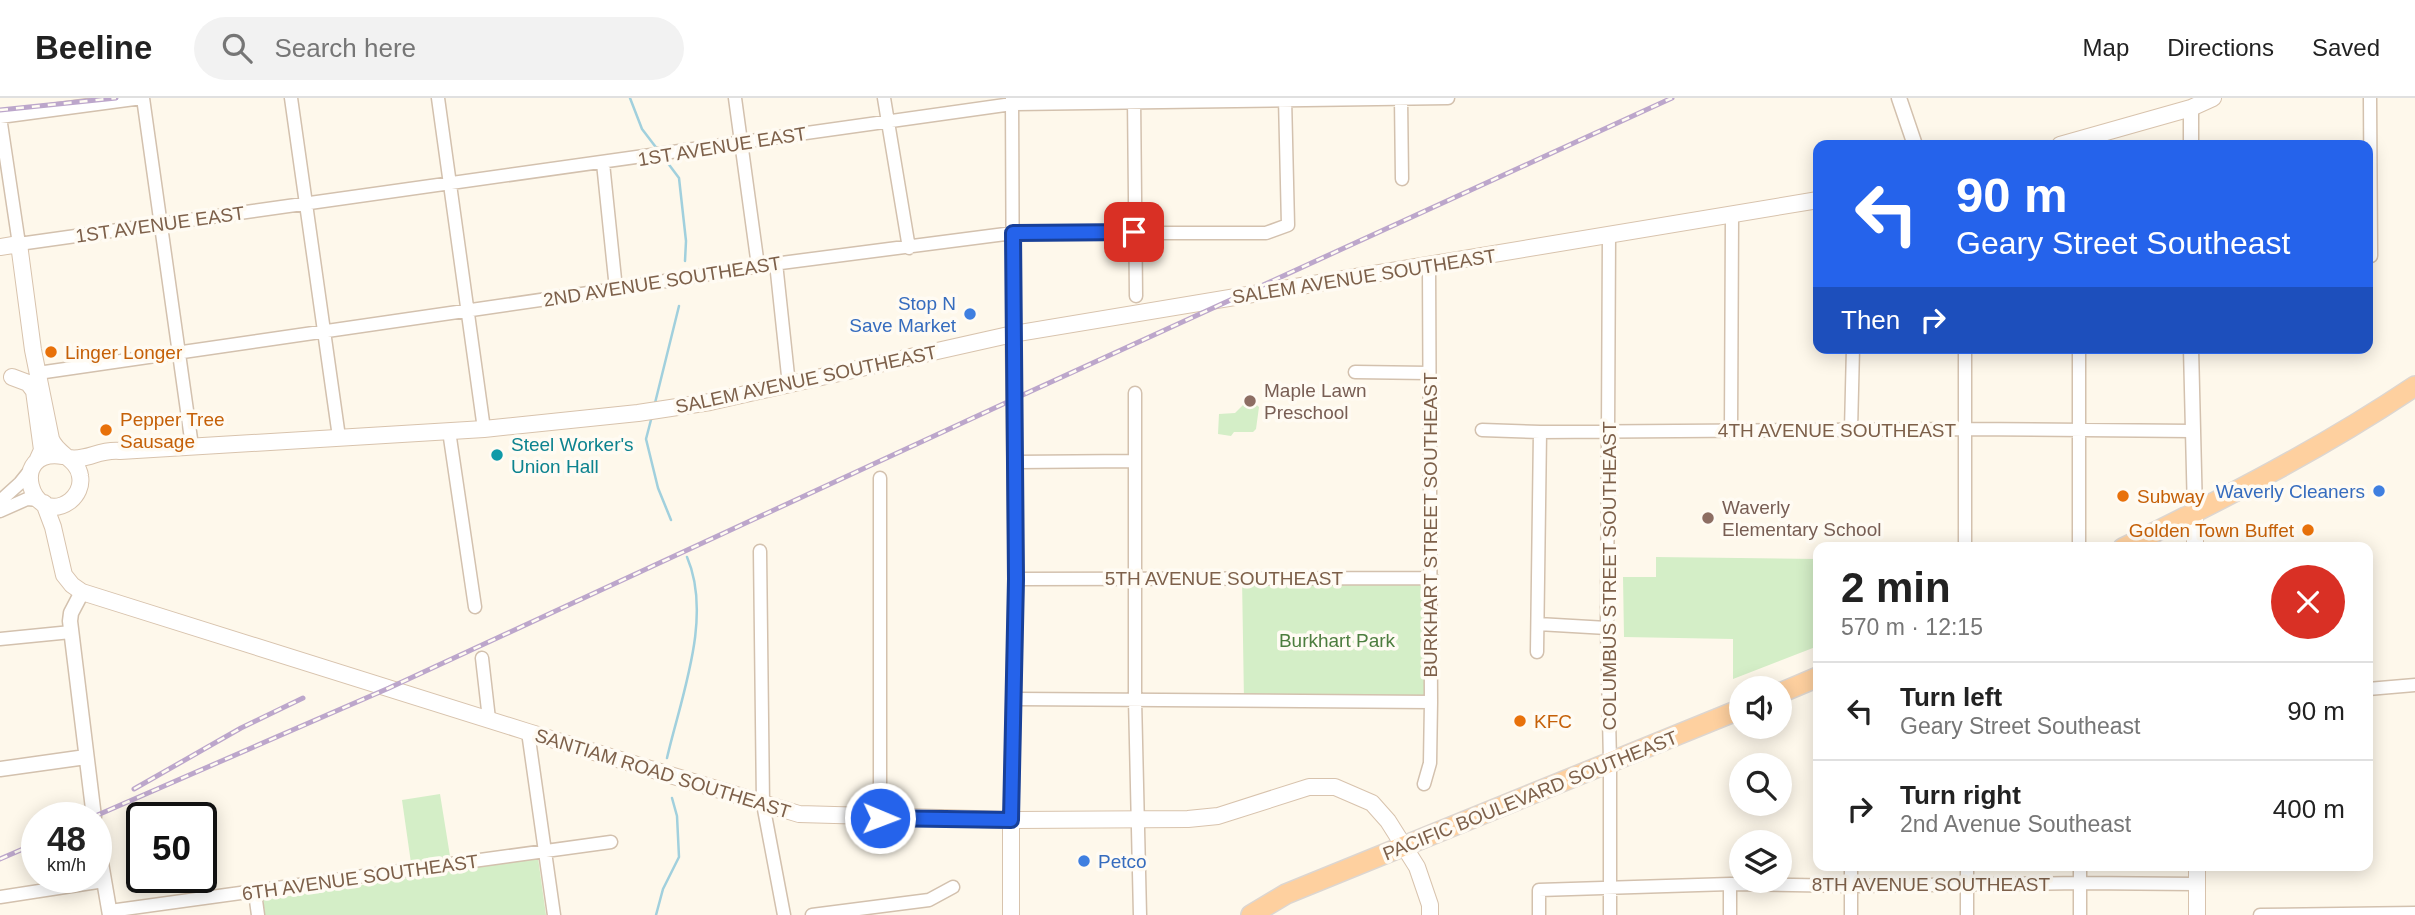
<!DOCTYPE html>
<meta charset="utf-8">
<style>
:root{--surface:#fff;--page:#f2f2f2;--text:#222;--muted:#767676;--line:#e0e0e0}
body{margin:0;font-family:Arial,sans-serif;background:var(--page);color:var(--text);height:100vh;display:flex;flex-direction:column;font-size:26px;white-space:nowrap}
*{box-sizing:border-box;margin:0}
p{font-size:23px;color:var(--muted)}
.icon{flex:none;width:38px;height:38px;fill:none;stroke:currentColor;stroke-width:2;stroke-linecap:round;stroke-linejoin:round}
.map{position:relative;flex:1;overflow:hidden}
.sheet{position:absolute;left:1813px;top:444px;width:560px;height:329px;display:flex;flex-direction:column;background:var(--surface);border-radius:14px;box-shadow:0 4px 18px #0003}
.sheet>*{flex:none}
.guide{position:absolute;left:1813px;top:42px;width:560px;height:214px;border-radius:14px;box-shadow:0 4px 18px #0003;background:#2563eb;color:#fff;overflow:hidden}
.tools{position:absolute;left:1729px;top:578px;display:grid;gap:14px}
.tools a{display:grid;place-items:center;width:63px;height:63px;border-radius:50%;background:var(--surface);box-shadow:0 4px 18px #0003;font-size:35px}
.speed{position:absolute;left:21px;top:704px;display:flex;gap:14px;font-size:35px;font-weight:700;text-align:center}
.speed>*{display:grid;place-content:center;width:91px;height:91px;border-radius:50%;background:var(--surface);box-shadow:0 4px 18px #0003;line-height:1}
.speed small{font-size:18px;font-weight:400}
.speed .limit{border:4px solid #111;border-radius:10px;background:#fff;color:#111}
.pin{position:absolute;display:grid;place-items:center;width:60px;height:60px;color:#fff;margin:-30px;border-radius:14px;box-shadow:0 4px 10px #0006}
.me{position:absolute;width:77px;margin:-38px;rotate:91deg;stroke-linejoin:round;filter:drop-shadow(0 0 5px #0008)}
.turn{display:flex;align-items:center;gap:24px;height:147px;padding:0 28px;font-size:32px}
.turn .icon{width:91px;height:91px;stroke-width:2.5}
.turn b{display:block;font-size:49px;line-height:60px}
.then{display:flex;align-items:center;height:66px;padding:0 28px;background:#0003;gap:14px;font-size:26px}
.round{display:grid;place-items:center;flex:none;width:74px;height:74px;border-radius:37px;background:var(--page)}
.head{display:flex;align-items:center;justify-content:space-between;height:119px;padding:0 28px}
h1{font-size:42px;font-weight:800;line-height:52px}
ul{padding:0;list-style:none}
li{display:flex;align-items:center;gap:21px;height:98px;padding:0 28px;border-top:2px solid var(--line)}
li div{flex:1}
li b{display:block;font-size:26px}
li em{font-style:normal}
header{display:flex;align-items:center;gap:42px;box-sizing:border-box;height:98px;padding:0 35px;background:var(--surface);border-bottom:2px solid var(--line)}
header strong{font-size:33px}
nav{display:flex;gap:38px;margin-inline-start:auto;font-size:24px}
.search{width:490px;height:63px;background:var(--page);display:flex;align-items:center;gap:18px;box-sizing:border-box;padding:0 24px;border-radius:38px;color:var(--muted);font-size:26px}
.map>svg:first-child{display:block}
.green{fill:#d4eec7}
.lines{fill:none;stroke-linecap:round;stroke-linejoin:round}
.stream{stroke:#a1d0dd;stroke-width:2.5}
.minor-casing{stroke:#d3c1ae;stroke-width:15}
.tertiary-casing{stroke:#d3c1ae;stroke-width:17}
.secondary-casing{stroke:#d8c3ad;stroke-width:18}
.trunk-casing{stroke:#ddd6d0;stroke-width:22}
.minor{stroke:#fff;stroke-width:12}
.tertiary{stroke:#fff;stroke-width:14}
.secondary{stroke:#fff;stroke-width:16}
.trunk{stroke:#fed09f;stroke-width:19}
.rail-casing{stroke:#bca6cb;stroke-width:5}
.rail{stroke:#fffbf3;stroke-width:2.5;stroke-dasharray:8;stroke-linecap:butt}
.route-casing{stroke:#184099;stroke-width:18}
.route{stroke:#2563eb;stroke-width:12}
.shop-dot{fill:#3f7fe0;stroke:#fffbf3;stroke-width:2.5}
.food-dot{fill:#e8710a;stroke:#fffbf3;stroke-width:2.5}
.education-dot{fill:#8d6e63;stroke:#fffbf3;stroke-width:2.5}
.culture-dot{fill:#0f9aa8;stroke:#fffbf3;stroke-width:2.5}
.labels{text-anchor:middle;stroke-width:7;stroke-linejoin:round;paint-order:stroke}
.street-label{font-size:19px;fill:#7d604a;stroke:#fffbf3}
.shop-label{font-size:19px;fill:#366cbe;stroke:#fffbf3;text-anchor:end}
.food-label{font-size:19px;fill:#c56008;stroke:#fffbf3;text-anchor:start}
.education-label{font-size:19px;fill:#785e54;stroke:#fffbf3;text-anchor:start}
.culture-label{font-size:19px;fill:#0d838f;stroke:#fffbf3;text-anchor:start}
.park-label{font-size:19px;fill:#4c7d3e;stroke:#fffbf3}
</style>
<header>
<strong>Beeline</strong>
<div class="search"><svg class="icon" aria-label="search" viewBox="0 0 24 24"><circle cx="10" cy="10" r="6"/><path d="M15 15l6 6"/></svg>Search here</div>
<nav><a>Map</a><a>Directions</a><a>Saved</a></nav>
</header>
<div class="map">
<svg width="2415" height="817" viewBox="0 0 2415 817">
<rect width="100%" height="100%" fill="#fef8eb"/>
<path class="green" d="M1246 304H1253L1259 309 1256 331 1253 334H1234L1231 338 1218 336 1219 316 1235 315Z
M1656 459 1818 461V548L1733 581V541L1624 539 1623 479H1656Z
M1242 480H1432L1431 604 1244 603Z
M440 696 450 758 411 765 402 702Z
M538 760 546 817H265L263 802Z"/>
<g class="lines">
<path class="stream" d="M630 0 642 31 658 52
M664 60 679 80 686 143 685 163
M655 305 679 208
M652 318 646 341 658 390 671 422
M667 660C681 599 713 519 687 459
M656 817 663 791 679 759 677 718 672 700"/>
<defs>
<path id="minor" d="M143 0 192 348
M291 0 339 339
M438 0 484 331
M735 0 758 168
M884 0 909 150
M1012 0 1013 236
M1134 0 1136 198
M1401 0 1402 81
M2370 0 2371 158
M0 19 19 146 1012 6 1448 0
M0 19 142 0
M603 65 616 191
M1609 138 1607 530 1610 664V817
M776 165 789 287
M1965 250V450
M2079 250V450
M1355 274 1429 275
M38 275 616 191 758 168 1013 135H1266L1288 127 1285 0
M1135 295V601L1140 817
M1482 332 1540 334 1964 331 2192 333
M1851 332 1853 250
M449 333 475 509
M1731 333 1732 118
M1014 364 1134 363
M0 403 20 385 32 370
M0 413 27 401 39 402
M760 453 763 706 784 817
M1016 481 1432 480
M1538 526 1607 530
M0 541 71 534
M1537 554 1540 334
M482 560 489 621
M2368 591 2415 587
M1014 601 1431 604
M528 634 554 817
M1424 686 1430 665 1431 604 1429 167
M880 720V380
M1967 768V817
M2080 768V817
M1730 786V817
M255 795 258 817
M0 799 104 783
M110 813 611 744
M812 817 929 802 953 789
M1539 817V792L1730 786 1851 788 2080 785 2197 786
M1851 817V768
M2260 817 2415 815"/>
<path id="tertiary" d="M1899 0 1915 47
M2191 10V47
M2191 250 2195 415
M82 494 71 515 70 523 94 719
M0 671 86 659
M1011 722 1016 481 1013 236
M96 736 110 817"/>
<path id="secondary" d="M2060 47 2191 10 2213 0
M0 149 19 146 33 252 51 341C57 357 78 361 80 378 82 388 77 397 70 403 31 431 7 349 63 358
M12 279 28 285 34 293 42 352 37 363
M69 360C88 363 98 351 120 353L484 331 638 315 710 304 1013 236 1818 102
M44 405 53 429 64 477 72 487 82 494 528 634 799 716 1011 722 1188 721 1218 718 1309 689H1335L1372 705 1388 723 1417 769 1430 807V817
M2195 415V450
M1011 722V817
M2197 768V817"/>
<path id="trunk" d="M2123 450C2223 401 2323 350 2415 288
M1780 595 1818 579
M1251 817 1286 796 1741 611"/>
</defs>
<use href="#minor" class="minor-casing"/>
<use href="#tertiary" class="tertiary-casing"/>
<use href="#secondary" class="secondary-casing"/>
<use href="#trunk" class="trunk-casing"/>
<use href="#minor" class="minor"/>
<use href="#tertiary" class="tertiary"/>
<use href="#secondary" class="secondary"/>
<use href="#trunk" class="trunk"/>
<defs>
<path id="rail" d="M0 12 116 0
M134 691 241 630 303 600
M93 719 389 590 1014 301 1672 0
M0 761 37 745"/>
</defs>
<use href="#rail" class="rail-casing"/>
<use href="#rail" class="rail"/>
</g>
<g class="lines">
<defs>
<path id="route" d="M880 720 1011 722 1016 481 1013 135 1134 134"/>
</defs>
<use href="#route" class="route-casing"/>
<use href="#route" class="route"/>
</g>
<g class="shop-dot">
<circle cx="970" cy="216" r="7"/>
<circle cx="2379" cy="393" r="7"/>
<circle cx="1084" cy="763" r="7"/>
</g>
<g class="food-dot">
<circle cx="51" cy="254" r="7"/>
<circle cx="106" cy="332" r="7"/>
<circle cx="2123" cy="398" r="7"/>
<circle cx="2308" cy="432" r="7"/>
<circle cx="1520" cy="623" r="7"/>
</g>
<g class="education-dot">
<circle cx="1250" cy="303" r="7"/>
<circle cx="1708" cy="420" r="7"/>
</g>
<circle class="culture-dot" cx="497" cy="357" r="7"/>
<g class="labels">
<g class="street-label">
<text transform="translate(722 48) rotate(-9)" y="7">1ST AVENUE EAST</text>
<text transform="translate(160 126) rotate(-8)" y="7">1ST AVENUE EAST</text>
<text transform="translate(1364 178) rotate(-9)" y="7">SALEM AVENUE SOUTHEAST</text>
<text transform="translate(662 183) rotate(-9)" y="7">2ND AVENUE SOUTHEAST</text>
<text transform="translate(806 281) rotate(-12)" y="7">SALEM AVENUE SOUTHEAST</text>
<text x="1837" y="339">4TH AVENUE SOUTHEAST</text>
<text transform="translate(1430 427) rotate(-90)" y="7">BURKHART STREET SOUTHEAST</text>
<text transform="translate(1609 478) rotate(-90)" y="7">COLUMBUS STREET SOUTHEAST</text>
<text x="1224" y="487">5TH AVENUE SOUTHEAST</text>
<text transform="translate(663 675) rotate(17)" y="7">SANTIAM ROAD SOUTHEAST</text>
<text transform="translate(1530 697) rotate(-22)" y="7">PACIFIC BOULEVARD SOUTHEAST</text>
<text transform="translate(360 779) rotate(-8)" y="7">6TH AVENUE SOUTHEAST</text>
<text x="1931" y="793">8TH AVENUE SOUTHEAST</text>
</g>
<g class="shop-label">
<text x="956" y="212">Stop N<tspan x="956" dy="22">Save Market</tspan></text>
<text x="2365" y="400">Waverly Cleaners</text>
<text x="1098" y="770" text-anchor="start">Petco</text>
</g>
<g class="food-label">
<text x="65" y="261">Linger Longer</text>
<text x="120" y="328">Pepper Tree<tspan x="120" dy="22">Sausage</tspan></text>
<text x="2137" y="405">Subway</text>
<text x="2294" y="439" text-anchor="end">Golden Town Buffet</text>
<text x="1534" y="630">KFC</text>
</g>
<g class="education-label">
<text x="1264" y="299">Maple Lawn<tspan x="1264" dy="22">Preschool</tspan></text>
<text x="1722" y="416">Waverly<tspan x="1722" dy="22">Elementary School</tspan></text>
</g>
<g class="culture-label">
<text x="511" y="353">Steel Worker's<tspan x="511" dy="22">Union Hall</tspan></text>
</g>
<g class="park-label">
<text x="1337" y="549">Burkhart Park</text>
</g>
</g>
</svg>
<div class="tools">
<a><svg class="icon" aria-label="sound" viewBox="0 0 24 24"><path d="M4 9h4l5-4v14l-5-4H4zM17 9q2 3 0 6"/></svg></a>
<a><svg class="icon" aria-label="search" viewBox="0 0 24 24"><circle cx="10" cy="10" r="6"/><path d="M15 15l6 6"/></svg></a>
<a><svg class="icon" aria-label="layers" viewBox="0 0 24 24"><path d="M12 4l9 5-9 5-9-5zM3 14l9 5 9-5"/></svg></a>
</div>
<div class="speed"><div>48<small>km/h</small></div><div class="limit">50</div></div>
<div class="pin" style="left:1134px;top:134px;background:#d93025"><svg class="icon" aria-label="arrive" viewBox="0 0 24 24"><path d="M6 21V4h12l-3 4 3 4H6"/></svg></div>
<svg class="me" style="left:880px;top:720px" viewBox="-20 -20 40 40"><circle r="17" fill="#2563eb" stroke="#fff" stroke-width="3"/><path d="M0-11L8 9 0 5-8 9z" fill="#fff"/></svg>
<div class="guide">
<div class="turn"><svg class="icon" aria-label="left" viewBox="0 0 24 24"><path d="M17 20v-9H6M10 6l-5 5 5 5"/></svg><div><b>90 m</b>Geary Street Southeast</div></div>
<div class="then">Then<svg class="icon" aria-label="right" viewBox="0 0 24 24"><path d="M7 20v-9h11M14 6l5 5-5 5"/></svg></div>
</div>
<section class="sheet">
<div class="head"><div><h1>2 min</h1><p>570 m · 12:15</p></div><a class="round" style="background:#d93025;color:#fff"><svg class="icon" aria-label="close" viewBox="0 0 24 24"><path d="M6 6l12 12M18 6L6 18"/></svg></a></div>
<ul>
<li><svg class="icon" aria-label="left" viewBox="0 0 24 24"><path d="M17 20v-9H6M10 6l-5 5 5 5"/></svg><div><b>Turn left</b><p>Geary Street Southeast</p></div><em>90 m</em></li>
<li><svg class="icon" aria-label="right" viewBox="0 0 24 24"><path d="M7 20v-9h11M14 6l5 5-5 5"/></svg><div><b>Turn right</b><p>2nd Avenue Southeast</p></div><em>400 m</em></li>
</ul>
</section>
</div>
